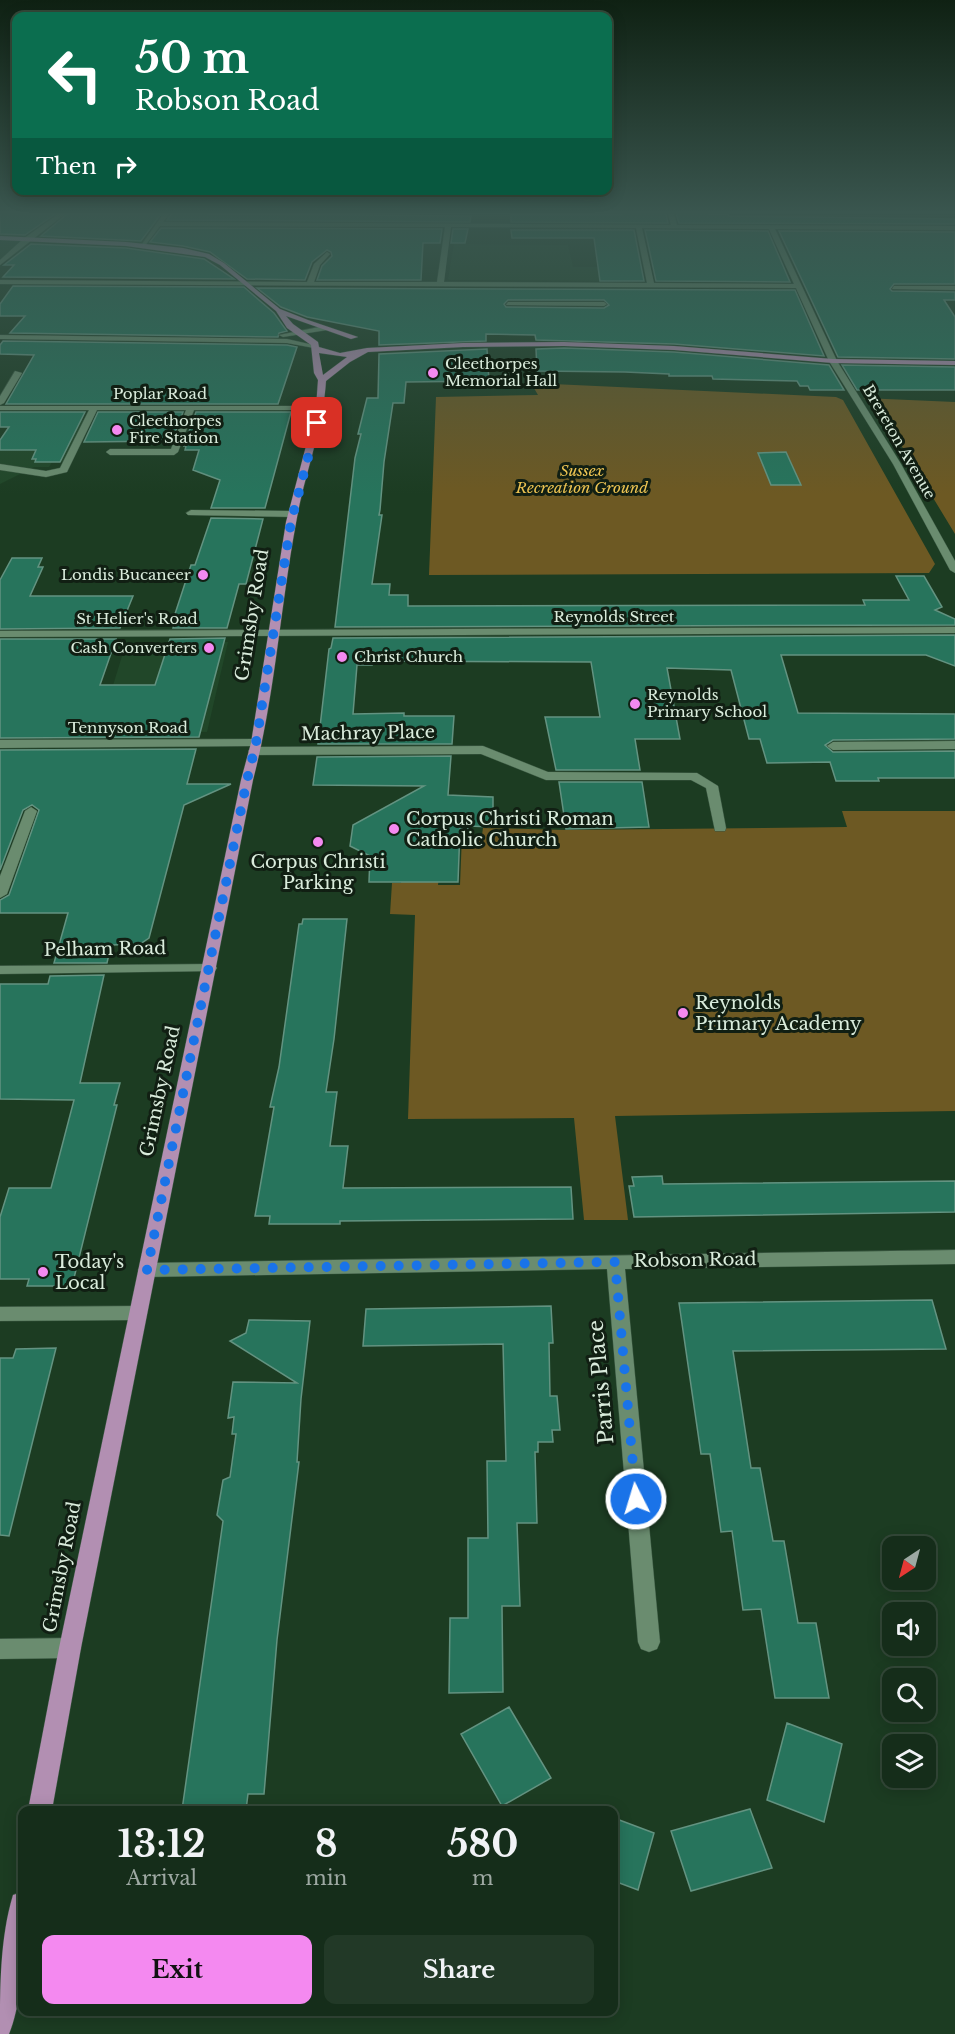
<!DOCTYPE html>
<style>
:root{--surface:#152d1a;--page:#223927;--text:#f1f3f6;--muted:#9da8a2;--line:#344939;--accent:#f489f0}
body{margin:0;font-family:"Libre Baskerville",serif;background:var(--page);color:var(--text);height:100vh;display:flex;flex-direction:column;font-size:22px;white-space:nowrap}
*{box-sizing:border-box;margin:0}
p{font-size:20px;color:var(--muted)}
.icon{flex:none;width:33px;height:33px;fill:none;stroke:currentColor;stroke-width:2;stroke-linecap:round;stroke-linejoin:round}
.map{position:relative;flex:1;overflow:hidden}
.drawer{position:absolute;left:18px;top:1806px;width:600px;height:210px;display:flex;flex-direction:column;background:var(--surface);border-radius:12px;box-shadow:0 3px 15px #0003,0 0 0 2px var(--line)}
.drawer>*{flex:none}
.guide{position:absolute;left:12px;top:12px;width:600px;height:183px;border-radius:12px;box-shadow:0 3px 15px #0003,0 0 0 2px var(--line);background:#0b6e4f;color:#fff;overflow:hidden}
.needle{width:39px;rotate:216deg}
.tools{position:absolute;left:882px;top:1536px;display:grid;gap:12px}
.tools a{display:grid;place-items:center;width:54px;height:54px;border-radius:12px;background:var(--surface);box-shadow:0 3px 15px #0003,0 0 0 2px var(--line);font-size:30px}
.pin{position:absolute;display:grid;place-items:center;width:51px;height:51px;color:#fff;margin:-26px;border-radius:12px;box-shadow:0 3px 9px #0006}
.me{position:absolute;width:66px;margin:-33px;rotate:355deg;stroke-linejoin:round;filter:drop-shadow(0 0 4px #0008)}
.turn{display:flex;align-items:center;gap:21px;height:126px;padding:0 24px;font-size:27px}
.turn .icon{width:78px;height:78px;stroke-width:2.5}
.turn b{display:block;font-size:42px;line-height:51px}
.then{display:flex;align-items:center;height:57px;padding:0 24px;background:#0003;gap:12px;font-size:22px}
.eta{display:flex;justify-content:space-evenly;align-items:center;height:102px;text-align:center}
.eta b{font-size:36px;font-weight:800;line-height:42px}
.cta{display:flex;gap:12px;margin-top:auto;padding:12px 24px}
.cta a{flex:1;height:69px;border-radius:12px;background:var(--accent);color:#111;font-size:24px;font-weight:800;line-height:69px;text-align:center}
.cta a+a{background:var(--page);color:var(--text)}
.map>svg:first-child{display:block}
.built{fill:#214729}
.green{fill:#6d5923}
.building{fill:#27745c;stroke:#639381;stroke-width:1.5;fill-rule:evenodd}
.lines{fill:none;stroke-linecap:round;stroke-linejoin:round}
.minor-casing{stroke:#3a5741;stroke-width:1}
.major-casing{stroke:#3a5741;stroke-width:1}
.minor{fill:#6a8c6f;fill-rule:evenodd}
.major{fill:#b28fb2;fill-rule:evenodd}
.route{stroke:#1a73e8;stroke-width:10;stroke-dasharray:0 18}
.poi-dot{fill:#f489f0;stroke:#111f13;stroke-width:2}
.labels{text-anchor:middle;stroke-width:6;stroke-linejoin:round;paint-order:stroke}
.far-poi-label{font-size:15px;fill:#daecdc;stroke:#111f13;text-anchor:start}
.far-street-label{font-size:15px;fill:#daecdc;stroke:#111f13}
.far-park-label{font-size:15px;font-style:italic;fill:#ecc352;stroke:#111f13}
.street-label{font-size:18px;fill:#daecdc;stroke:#111f13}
.poi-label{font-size:18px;fill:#daecdc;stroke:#111f13;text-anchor:start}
.near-street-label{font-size:21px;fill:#daecdc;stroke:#111f13}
</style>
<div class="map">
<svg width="955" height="2034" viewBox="0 0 955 2034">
<rect width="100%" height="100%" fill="#1c3c22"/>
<path class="built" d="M0 210H240L212 247 41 237 12 259H0Z
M454 244 568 245 573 267H630L632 281 450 280 448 279Z
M61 420H85L65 462H52L49 467H34L0 484V443Z
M228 642 207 732 99 731 126 643Z"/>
<path class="green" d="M531 383 836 397 843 400 935 564 929 573 429 575 436 397 538 395Z
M863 398 955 402V534L875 402Z
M842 811H955V1111L615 1116 628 1220H584L574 1118 408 1119 415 915 390 914 392 883H401L402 876H439L438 885H460L462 835H482L483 828 566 830 847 827Z"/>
<path class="building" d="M0 210H61L25 235 0 234Z
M72 210H164L141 241 41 236Z
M174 210H214L209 214 471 216 470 222 167 220Z
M621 210H665L668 223 511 222V215H622Z
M675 210H707L709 214H728L729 216 955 219V224L679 223Z
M161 228 442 229 440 243H423L421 280H317L322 266 332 256 331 252 327 250 312 262 305 280 247 279 210 252 183 246 150 242Z
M453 229H468L465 243H451Z
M511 230H634L644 281H600L594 238H512Z
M645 230 768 231 790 282 656 281Z
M779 231 955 232V284H894L890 289 892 291 955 292V300H944L955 317V359L838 357Z
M31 244 126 248 204 259 234 279 3 277 14 265H4Z
M13 286 244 287 274 313 287 331 279 333 278 337 10 333 25 316H0V304Z
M257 288 795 290 824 356 674 344 536 340 535 335 486 334V341L379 345V331L307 317 281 307ZM508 300H604L609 305 604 308 506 307 504 304Z
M3 341 287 345 297 347 278 404H6L34 355 0 354V345Z
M564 348 674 352 829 365 844 390H810L808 386H800L797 381 713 379 712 376H669V374L625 372 537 371 536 349Z
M487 349 489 381 406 382 404 403H393L384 462 380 510 379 515H382L372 584H390L389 595H408V606L865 605 863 600H909L896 576H924L942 607 935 610 955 619V625L335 627 355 458 361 434H358L367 398H378L379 354Z
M842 365 955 367V390H857Z
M0 412H85L60 462H35L36 459H32L36 450H0V440L9 427H0Z
M98 412H183L172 441 84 442Z
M196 412H291L265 508H211L220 480 193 470 199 450H185L186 446H184Z
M786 452 801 485H771L758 453Z
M211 518 263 519 246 584H239L227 628H173L175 620H173L191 565H195Z
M12 558H42L38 567H43L30 596H133L120 628 0 629V580Z
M955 635V666L926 655H781L798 713 955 714V739L833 740 825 745 833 752 955 751V778H878L879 781H836L830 762 767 763 760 739H749L731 670 667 668 680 739H635L640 770H556L545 717H600L591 662 372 661V665H357L353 714 404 713V716H454L452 744H318L329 649 331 648 333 638Z
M225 638 199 737 0 738V639H116L100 685H155L170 639Z
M196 749 187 784H231L184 805 149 938 140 944 111 945 107 963H54L68 913H0V900L9 895 39 810 32 805 23 810 0 870V750Z
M451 756 448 795 493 797V827L468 826V829H460L458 882H369L370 856 350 846 353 825 424 786 313 785 317 757Z
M559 782H642L649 827 566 829Z
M303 919H347L334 1039 326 1092H337L330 1146H348L343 1188 571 1187 573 1219 340 1221V1224H269L270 1216H255L274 1107H270L279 1067 299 924H302Z
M104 975 80 1083H120L114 1105H117L72 1286H27L29 1279H0V1217L9 1188H51L74 1100 0 1099V984H48L50 976Z
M662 1176 663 1184 955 1181V1212L634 1217 629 1186H634L632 1177Z
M932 1300 946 1349 733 1351 751 1468H760L773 1541H784L798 1623H816L829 1698H775L761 1609 743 1610 732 1531 721 1532 710 1454H701L679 1303Z
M551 1306 553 1343H549L550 1396H557L560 1430H552L553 1442H538V1452H535L537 1523H517L520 1606H502L503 1692 449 1693 450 1618H468V1538H488L487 1461H506L503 1344 363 1346 366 1309Z
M249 1320 310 1321 301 1399 297 1462H299L277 1640 264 1794H248L246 1810H182L223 1521 217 1515 223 1480 230 1477 236 1434H232L234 1417 228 1418 233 1382 297 1383 230 1341 246 1333Z
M56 1348 9 1536 0 1535V1358H13L16 1349Z
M509 1707 551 1778 502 1806 461 1734Z
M787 1723 842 1744 824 1822 767 1800Z
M750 1809 772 1868 691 1891 671 1831Z
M614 1818 654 1833 638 1890 614 1881Z"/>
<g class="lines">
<defs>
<path id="minor" d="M64 210H70L0 265V260L23 239Z
M166 210H172L163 222 671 225 667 210H673L677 225 955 226V230L775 229 837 361 901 464 955 561V573L950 570 893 464 829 361 796 288 0 284V280L307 282 314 264 327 252 330 254 320 265 314 282H437L445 227 160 226 144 247H140ZM451 227 636 228 647 283 444 282ZM642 228 769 229 794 284 654 283Z
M894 286H955V290L892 289Z
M508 302H604L607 304 604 306 506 305Z
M324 326 327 330 283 337 279 335Z
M0 335 287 339 318 346 314 348 287 343 0 339Z
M15 371 22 373 4 403 0 405V396Z
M0 406H320L324 408 320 410H194L178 452 174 455H110L106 452 110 449H171L186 410H97L67 472 46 477 0 470V464L46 471 60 468 89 410H0Z
M191 510 293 511 298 514 293 517 188 515 186 513Z
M955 627V633L0 637V631Z
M257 739 261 740V746L0 748V740Z
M955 741V749L833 750 827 746 833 742Z
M483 746 548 772 697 773 718 786 726 828 725 831H715L706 788 691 780H546L481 754 254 755 248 751 254 747Z
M31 807 37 811 7 894 0 898V876L25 811Z
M210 964 215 965 217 968 215 971 0 974V966Z
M955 1250V1264L625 1269 660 1642 657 1649 649 1652 641 1649 638 1642 607 1269 147 1277 141 1275 138 1270 141 1265 147 1263Z
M138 1306 144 1308 147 1313 144 1318 138 1320 0 1321V1307Z
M70 1638 78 1641 81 1648 78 1655 70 1658 0 1659V1639Z"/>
<path id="major" d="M0 236 126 242 183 248 209 254 224 263 280 309 308 320 358 337 351 339 286 316 293 324 318 342 319 347 340 353 367 348 463 343 564 342 674 346 833 359 955 361V365L833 363 674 350 564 346 463 347 368 352 350 362 326 381C323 430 304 475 296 523 280 609 275 696 253 780L81 1648 52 1810H28L59 1648 241 780 251 743 286 522 316 408 318 380 314 373 311 345 287 328 276 311 220 265 205 257 126 246 0 240ZM319 353 347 357 323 375Z
M22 1892C26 1930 24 1998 9 2034H0C0 1988 0 1938 13 1895Z"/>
</defs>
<use href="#minor" class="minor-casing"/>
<use href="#major" class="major-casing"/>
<use href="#minor" class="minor"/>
<use href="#major" class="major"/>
</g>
<linearGradient id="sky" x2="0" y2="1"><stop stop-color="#0f2113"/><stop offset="0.43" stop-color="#3a564f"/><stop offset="1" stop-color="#3a564f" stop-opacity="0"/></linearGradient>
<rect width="955" height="494" fill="url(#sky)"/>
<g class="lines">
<path class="route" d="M317 423 291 522 256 743 247 780 147 1270 615 1262 636 1499"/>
</g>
<g class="poi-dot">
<circle cx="433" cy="373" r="6"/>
<circle cx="117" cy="430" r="6"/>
<circle cx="203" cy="575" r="6"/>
<circle cx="209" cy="648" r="6"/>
<circle cx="342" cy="657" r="6"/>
<circle cx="635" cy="704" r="6"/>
<circle cx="394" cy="829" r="6"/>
<circle cx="318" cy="842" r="6"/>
<circle cx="683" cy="1013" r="6"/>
<circle cx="43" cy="1272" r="6"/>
</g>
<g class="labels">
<g class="far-poi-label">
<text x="445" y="369">Cleethorpes<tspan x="445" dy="17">Memorial Hall</tspan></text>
<text x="129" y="426">Cleethorpes<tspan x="129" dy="17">Fire Station</tspan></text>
<text x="191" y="580" text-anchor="end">Londis Bucaneer</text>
<text x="197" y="653" text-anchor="end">Cash Converters</text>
<text x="354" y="662">Christ Church</text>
<text x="647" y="700">Reynolds<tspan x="647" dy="17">Primary School</tspan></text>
</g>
<g class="far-street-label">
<text x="160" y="399">Poplar Road</text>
<text transform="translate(899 442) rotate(60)" y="5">Brereton Avenue</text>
<text x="614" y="622">Reynolds Street</text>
<text x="137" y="624">St Helier's Road</text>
<text x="128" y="733">Tennyson Road</text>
</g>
<g class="far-park-label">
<text x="582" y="476">Sussex<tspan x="582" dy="17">Recreation Ground</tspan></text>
</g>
<g class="street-label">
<text transform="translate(252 615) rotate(-81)" y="6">Grimsby Road</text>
<text transform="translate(368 733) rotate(-1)" y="6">Machray Place</text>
<text transform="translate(105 949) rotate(-1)" y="6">Pelham Road</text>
<text transform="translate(160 1091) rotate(-78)" y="6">Grimsby Road</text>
<text transform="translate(695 1260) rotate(-1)" y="6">Robson Road</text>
<text transform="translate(62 1567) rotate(-79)" y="6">Grimsby Road</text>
</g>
<g class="poi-label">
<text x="406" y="825">Corpus Christi Roman<tspan x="406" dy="21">Catholic Church</tspan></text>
<text x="318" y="868" text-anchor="middle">Corpus Christi<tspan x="318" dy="21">Parking</tspan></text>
<text x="695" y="1009">Reynolds<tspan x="695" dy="21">Primary Academy</tspan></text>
<text x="55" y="1268">Today's<tspan x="55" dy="21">Local</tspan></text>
</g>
<g class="near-street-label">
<text transform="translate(601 1382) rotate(-95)" y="7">Parris Place</text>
</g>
</g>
</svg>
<div class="tools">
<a><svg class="needle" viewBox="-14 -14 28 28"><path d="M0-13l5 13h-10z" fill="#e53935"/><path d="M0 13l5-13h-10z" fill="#9da8a2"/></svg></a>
<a><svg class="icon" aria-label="sound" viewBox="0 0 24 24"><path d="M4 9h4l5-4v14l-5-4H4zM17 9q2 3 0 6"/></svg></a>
<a><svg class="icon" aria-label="search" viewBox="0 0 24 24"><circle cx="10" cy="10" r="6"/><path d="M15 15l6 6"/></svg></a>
<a><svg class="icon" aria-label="layers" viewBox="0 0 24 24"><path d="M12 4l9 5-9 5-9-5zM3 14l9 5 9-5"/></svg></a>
</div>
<div class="pin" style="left:317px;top:423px;background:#d93025"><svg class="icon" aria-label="arrive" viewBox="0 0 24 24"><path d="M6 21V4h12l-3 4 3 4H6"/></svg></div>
<svg class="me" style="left:636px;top:1499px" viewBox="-20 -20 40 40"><circle r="17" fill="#1a73e8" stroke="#fff" stroke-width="3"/><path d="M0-11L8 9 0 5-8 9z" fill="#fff"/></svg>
<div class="guide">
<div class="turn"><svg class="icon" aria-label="left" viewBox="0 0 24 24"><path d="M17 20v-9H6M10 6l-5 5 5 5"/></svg><div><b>50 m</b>Robson Road</div></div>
<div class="then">Then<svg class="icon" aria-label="right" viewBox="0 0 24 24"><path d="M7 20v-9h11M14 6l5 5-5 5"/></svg></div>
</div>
<section class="drawer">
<div class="eta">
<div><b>13:12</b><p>Arrival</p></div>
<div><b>8</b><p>min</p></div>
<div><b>580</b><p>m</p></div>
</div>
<div class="cta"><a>Exit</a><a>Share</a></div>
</section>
</div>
